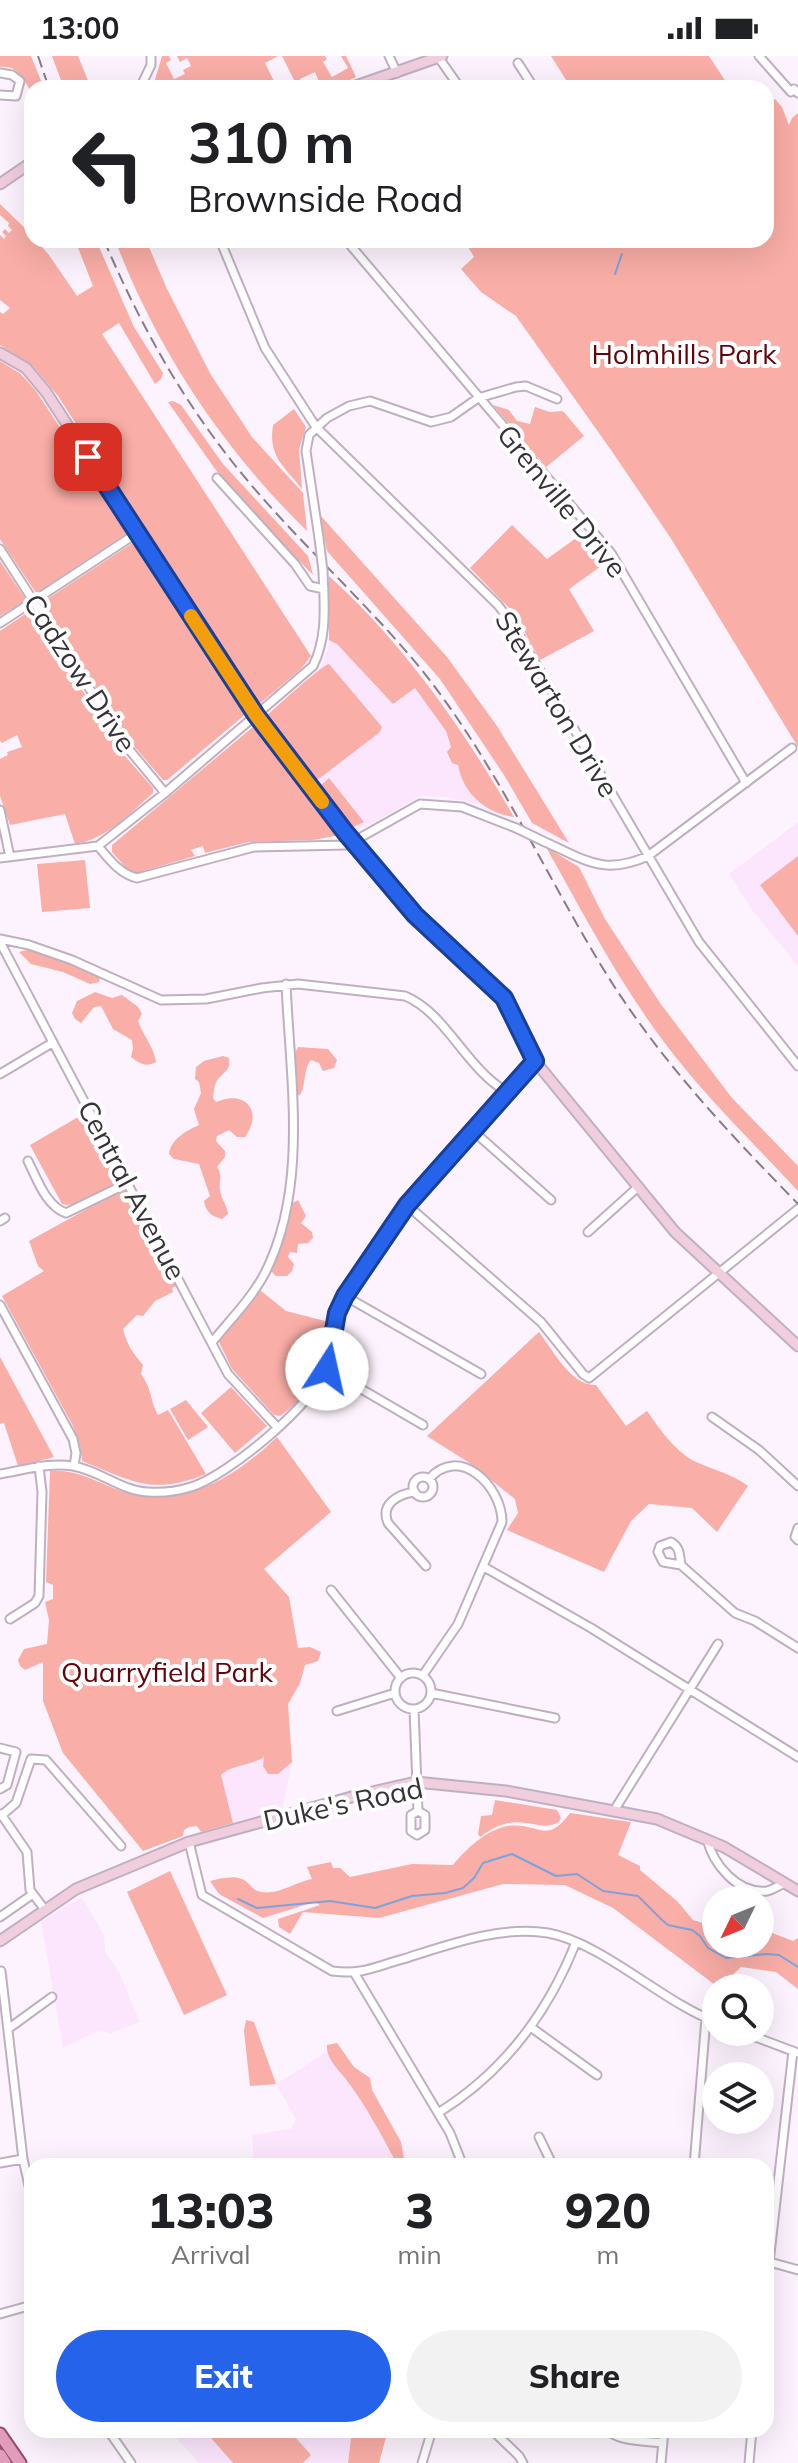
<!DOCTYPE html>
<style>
:root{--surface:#fff;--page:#f2f2f2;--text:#202124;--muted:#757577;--accent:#2563eb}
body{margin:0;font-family:Mulish,sans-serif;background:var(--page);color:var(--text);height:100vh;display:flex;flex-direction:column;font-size:30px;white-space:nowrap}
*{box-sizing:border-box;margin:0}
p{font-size:26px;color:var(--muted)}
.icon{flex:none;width:44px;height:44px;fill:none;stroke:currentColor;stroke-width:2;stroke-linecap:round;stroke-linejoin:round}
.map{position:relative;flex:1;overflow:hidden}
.side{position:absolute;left:24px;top:2102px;width:750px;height:280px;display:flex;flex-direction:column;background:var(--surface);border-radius:24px;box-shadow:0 8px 32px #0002}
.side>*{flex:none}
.hud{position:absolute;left:24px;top:24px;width:750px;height:168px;border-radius:24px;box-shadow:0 8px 32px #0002;background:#fff;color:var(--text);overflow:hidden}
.needle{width:52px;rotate:227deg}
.fabs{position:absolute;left:702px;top:1830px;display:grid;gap:16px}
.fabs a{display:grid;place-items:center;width:72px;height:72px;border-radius:50%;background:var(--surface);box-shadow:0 8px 32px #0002;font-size:40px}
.pin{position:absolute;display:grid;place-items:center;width:68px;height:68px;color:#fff;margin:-34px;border-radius:16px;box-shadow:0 4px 12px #0006}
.me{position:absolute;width:88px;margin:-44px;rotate:10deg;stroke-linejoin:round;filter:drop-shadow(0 0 6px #0008)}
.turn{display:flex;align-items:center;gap:28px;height:168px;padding:0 32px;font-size:36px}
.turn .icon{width:104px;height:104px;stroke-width:2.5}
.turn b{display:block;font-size:56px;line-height:68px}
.eta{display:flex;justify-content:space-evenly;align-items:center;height:136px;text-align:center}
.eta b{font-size:48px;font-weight:800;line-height:56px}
.primary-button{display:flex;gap:16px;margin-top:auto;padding:16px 32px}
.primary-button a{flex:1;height:92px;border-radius:48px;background:var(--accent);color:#fff;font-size:32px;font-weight:800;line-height:92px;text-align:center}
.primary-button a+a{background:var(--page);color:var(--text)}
.status{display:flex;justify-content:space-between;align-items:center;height:56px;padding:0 40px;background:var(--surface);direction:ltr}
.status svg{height:22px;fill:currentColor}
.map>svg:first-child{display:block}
.built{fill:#fbe6fe}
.green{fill:#f9aea7}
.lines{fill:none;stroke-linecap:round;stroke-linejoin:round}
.stream{stroke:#7da3dc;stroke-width:2}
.street-casing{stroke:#bfb0c1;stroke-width:11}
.secondary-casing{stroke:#bfb0c1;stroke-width:13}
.primary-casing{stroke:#9a4c71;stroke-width:15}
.street{stroke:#fff;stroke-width:7}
.secondary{stroke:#f1cede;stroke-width:9}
.primary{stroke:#e29dbc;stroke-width:11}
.rail{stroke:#867e87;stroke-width:2;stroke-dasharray:12 6;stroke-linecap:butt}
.street-bridge-casing{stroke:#bfb0c1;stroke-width:11;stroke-linecap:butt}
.street-bridge{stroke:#fff;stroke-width:7}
.route-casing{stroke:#184099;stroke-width:20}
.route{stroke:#2563eb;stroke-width:14}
.slow{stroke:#f59e0b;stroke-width:14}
.labels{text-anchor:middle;stroke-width:8;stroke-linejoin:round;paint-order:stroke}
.park-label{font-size:28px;fill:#63060c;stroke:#fff}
.street-label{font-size:28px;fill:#373138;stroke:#fff}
</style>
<div class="status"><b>13:00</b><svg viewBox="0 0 49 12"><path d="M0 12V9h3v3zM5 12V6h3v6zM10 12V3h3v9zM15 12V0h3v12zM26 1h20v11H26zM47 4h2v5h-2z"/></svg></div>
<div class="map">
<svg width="798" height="2407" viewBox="0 0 798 2407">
<rect width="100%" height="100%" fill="#fdf3fe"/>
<path class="built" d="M331 563 420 636 466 704 479 748 445 741 421 740 355 776 316 725 372 682 357 654 338 629 320 613 328 592Z
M798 766V910L752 854 729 818Z
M264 1701 263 1710 278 1718 292 1706 282 1754 233 1767 221 1719 225 1715 253 1708Z
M82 1841 104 1879 105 1895 119 1916 140 1966 112 1977 99 1975 63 1992 41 1865Z
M337 1987 354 2011 370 2022 372 2034 401 2086 411 2110H254L252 2079 291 2073 296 2063 276 2028 327 1996V1989Z
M169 2374H352L348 2407H199Z"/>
<path class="green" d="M0 0H31L44 32H32V37C23 23 18 9 0 11Z
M52 0H78L91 32H64Z
M162 0H169L171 4 166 7 174 23 185 18 183 14 191 10 187 2 180 6 177 0H278L265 7 275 27 270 29 272 32H150L154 27Z
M282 0H325L327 3 323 6 332 21 348 12 341 0H346L356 21 334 32H312L320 28 315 16 300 23 304 32H298Z
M551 0H709L730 32H571Z
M775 43 782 51 789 69 792 62 798 57V691L670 481 611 394 516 260 481 236 461 213 474 201 464 184H766V50Z
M0 148 32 179V184H36L49 199 77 240 93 230 75 184H96L134 271 163 317 161 323 155 328 119 267 102 278 311 600 301 613 258 649 58 340 33 310 0 289V256L3 258 10 252 0 244V179L4 183 6 180 2 176 5 173 9 177 12 174 8 170 9 167 0 159Z
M115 184H146L167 233 211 319 252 381 303 437 307 475C223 393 157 294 115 184Z
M0 305 21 318 36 335 129 476 36 537 0 483Z
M173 345 181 349 223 408 308 500 313 519 263 468 215 413 168 346Z
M493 349 509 354 517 365 530 368 535 351 550 356 563 355 584 380 546 411Z
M294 353 306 371 299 393 302 433C284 410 268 401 273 369Z
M320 459 447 601 497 670 569 787 532 767 504 719 440 623 327 495Z
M512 469 547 503 583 477 607 506 569 533 594 575 540 604 514 557 470 512Z
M134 486 247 657 167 724H163L134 690 41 547Z
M0 505 26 544 0 560Z
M329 520C404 588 464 674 514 761 484 757 463 736 458 709L452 707 447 696 451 691 446 675 415 632 393 648 337 588 329 584Z
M31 554 124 699 153 732V737C130 757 107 783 75 788L65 758 10 769 0 740V703L8 699 7 696 22 691 17 679 2 687 0 685V575Z
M329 608 382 671 380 676 316 725 266 660C277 651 320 610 329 608Z
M254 670 340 779 313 784 248 786 205 797 203 790 191 794 195 800 136 817 128 814 112 796V789Z
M329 722 364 766 351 772 320 730Z
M546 791 579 811 605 863 660 947 732 1042 798 1110V1135C759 1093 718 1053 682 1009 627 942 588 866 546 791Z
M798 800V880L760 829Z
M85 804 90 852 42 856 37 808Z
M31 893 75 909 100 921 99 926 90 928 63 916 31 908 19 896Z
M95 936 112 942 122 939 138 951 142 958 138 965C143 979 154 991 156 1006 146 1012 139 1007 131 1001L133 993 132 984 113 973 101 950 94 951 81 967 75 963 72 957 77 945Z
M298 991 328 993 337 1004 334 1012 323 1015 319 1007 311 1004C302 1015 307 1031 299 1040 291 1029 291 1002 298 991Z
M223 1000 229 1002C231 1014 225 1015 218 1023 214 1028 214 1036 213 1042L216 1046C245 1033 264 1055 245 1081H237L229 1074 217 1080 216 1085 225 1095V1101L217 1111C224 1121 217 1127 221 1138 223 1146 227 1149 228 1158L222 1163C211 1160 206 1156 204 1145L210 1140 199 1108 174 1103 169 1098C171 1083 186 1075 199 1069L194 1053 201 1037 199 1026 195 1023 196 1011 204 1005Z
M85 1057 122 1126C104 1135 81 1153 62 1148L30 1089Z
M125 1132 178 1229 172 1232 173 1236 155 1245 143 1260 137 1259 123 1273C128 1291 132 1295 143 1309L141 1318C153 1335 149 1342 158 1359L168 1354 206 1418C152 1440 132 1425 82 1405L80 1389 73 1370 2 1240 44 1215 38 1210 29 1185Z
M298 1144 306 1160 301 1167 312 1176 313 1182 308 1187 298 1188 297 1197 290 1196 288 1201 294 1208 292 1215 287 1220H276L270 1214 281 1191 291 1148Z
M260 1234 286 1255 329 1266C321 1307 317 1335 280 1360L274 1359 232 1313 219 1286Z
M539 1276C553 1294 571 1330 596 1329L626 1370 647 1355C660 1373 675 1396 696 1406 714 1414 732 1418 748 1430L717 1476 692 1452 649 1448 631 1465 604 1516 507 1474 518 1457 515 1443 468 1406 427 1380Z
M0 1301 54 1401 18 1410 4 1367 0 1368Z
M231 1331 267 1370 235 1397 201 1357Z
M186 1344 208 1371 188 1384 170 1353Z
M277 1381 331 1456 264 1513 289 1541 298 1592 310 1591 321 1596 318 1605 305 1609 300 1627 288 1648 292 1706 278 1718H268L263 1710 264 1701C250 1710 231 1709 221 1719L233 1767 201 1776 197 1770 189 1771 184 1774 183 1780 143 1795 63 1697 43 1645V1606L25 1614 20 1610 18 1604 24 1593 47 1588 49 1564 45 1546 53 1543V1529L46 1526 50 1415C78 1413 96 1426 121 1435 182 1455 234 1422 277 1381Z
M495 1744 557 1754 561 1762 559 1766C546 1773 539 1768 525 1767 507 1764 494 1771 480 1781L478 1778 481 1760 492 1759Z
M570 1757 631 1766 618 1799 640 1810V1814L677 1845 693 1864 716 1871V1888H760L762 1873 793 1885 798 1882V1933L776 1916 741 1911 719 1932 613 1852 565 1829 503 1828 379 1862 303 1856 290 1878 279 1871 278 1863 320 1849 314 1846 263 1862 219 1838 210 1825C220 1823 232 1819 242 1823 248 1825 252 1833 257 1835 276 1841 295 1826 312 1823L307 1811 331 1806 333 1812H340L350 1821 412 1808 453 1809C465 1794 487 1773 508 1770 539 1766 546 1790 570 1757Z
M170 1815 227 1939 184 1959 127 1836Z
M246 1964 254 1966 276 2028 250 2030 244 1975Z
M337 1987 354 2011 370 2022 372 2034 401 2086 405 2110H398C382 2080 366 2049 345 2022 337 2012 326 2002 327 1989Z
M204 2374H289L311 2399 303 2407H233Z
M352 2374H388L379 2407H348Z"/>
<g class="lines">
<path class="stream" d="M615 218 622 198
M238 1843 257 1852 330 1845 375 1852 412 1840 445 1837 463 1832 474 1822 483 1807 512 1798 556 1820 577 1818 603 1835 638 1840 662 1864 668 1869 692 1874 700 1880 708 1892 726 1902 766 1898 779 1899 798 1911"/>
<defs>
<path id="street" d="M389 0 397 17
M759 0 791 36 794 33 798 37
M439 2 460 32
M518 7 534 32
M0 17 12 19 20 25 16 40 0 39
M140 32 151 9V0
M220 184 265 292 316 371 498 549 513 569 699 886 798 1010
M346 184 611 497 746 727
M217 422 295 508 310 530 324 533
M319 482 306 395 309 379 327 362 349 350 370 345 431 366 451 361 478 342 516 331 526 330 557 343
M0 493 127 691 165 737
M0 567 137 477
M0 754 10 801
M545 786C586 804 604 820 648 800L792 692
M98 790C109 803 120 818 137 822L254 791 347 789 420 748 462 751 516 772
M0 802 98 790 165 737 313 610C328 580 324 547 323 515
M0 883 29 889 72 904 161 944 206 943 262 932 298 928 405 940C439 954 459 995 486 1020 492 1026 499 1031 506 1036
M0 886 228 1318 278 1372
M0 1018 52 987
M472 1074 551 1144
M28 1105C37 1123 46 1150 66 1157L128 1127
M407 1149 541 1266 583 1318 589 1322 798 1153
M0 1165 5 1162
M588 1176 638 1131
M345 1240 481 1318
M0 1249 73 1383 76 1397 74 1410
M213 1285C230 1264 252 1242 265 1217 309 1130 290 1022 286 928
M327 1313 423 1369
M712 1361 759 1394 798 1430
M0 1418C24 1414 49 1406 73 1410 99 1414 121 1435 148 1436 161 1437 178 1435 191 1431 227 1420 315 1348 327 1311 335 1288 334 1263 345 1240L407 1149 535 1005
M413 1431a10 10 0 1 1 20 0a10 10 0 1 1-20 0Z
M415 1436C398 1438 380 1448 388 1467L426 1510
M798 1472 795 1481 798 1484
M681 1509C679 1499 681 1492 671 1486L660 1490 658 1496 663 1506 681 1509 735 1557 755 1565 798 1592
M484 1511 591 1572 798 1701
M331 1534 401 1622
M10 1563 35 1547 39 1540 42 1436 39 1410
M395 1635a18 18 0 1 1 36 0a18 18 0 1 1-36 0Z
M423 1619 458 1568 502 1466C502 1430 459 1388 429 1423
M431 1637 555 1662
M414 1653 418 1755 411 1759V1775L417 1779 425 1774V1759L418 1755
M337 1655 395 1637
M0 1692 16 1696 7 1729 0 1733
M615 1753 718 1588
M1 1758 27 1796 30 1834 45 1854
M2 1759 16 1747 31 1703 46 1704 121 1790
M707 1783C713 1808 737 1838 767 1835 772 1834 780 1829 785 1827
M189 1786 202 1839 332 1915C362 1919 374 1911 403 1903 448 1889 501 1869 548 1877 603 1887 662 1946 716 1966
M0 1861 33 1838
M1 1915 23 2103 32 2143
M355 1918 450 2077 463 2110
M532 1972 597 2019
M8 1973 52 1941
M742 1976 798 1997
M438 2057C504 2016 548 1957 576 1886
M539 2081 553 2110
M0 2107 23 2103
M694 2110 706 1962
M766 2205 798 2214
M766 2233 793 1995
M0 2258 32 2249
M108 2374 131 2407
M492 2374 519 2400 523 2407
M607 2374C621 2386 645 2385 663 2387
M422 2407 432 2374
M661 2407 664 2374
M749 2407 752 2374"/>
<path id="secondary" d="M350 32 442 0
M0 128 32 106
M0 297 26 312 46 336 256 659 345 776 415 859 504 942 535 1005 675 1176 798 1290
M0 1885 76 1833 189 1786 355 1740 416 1726 506 1735 657 1763 724 1791 798 1835"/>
<path id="primary" d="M0 2378 20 2407
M0 2399 5 2407"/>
</defs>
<use href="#street" class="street-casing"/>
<use href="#secondary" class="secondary-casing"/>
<use href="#primary" class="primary-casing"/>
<use href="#street" class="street"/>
<use href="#secondary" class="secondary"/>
<use href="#primary" class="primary"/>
<path class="rail" d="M38 0 49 32
M104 184C138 264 179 339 234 408 291 480 362 541 421 613 493 703 540 808 599 906 655 999 723 1071 798 1148"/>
<defs>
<path id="street-bridge" d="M319 482 323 515
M516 772 545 786"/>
</defs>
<use href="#street-bridge" class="street-bridge-casing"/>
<use href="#street-bridge" class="street-bridge"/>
</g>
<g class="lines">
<defs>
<path id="route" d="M88 401 256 659 345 776 415 859 504 942 535 1005 407 1149 345 1240 337 1257 327 1313"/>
</defs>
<use href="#route" class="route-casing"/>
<use href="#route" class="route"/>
<path class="slow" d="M191 560 256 659 322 746"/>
</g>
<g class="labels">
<g class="park-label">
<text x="684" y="308">Holmhills Park</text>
<text x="167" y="1626">Quarryfield Park</text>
</g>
<g class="street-label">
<text transform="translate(562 445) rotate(51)" y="10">Grenville Drive</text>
<text transform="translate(80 617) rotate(57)" y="10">Cadzow Drive</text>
<text transform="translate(557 648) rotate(59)" y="10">Stewarton Drive</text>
<text transform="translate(132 1134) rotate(62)" y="10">Central Avenue</text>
<text transform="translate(343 1748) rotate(-12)" y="10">Duke's Road</text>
</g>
</g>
</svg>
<div class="fabs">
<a><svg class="needle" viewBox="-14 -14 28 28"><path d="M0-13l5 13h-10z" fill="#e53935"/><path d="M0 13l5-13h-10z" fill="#757577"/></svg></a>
<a><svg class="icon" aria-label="search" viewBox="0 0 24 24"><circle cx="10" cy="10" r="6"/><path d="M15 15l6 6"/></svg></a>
<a><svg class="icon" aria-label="layers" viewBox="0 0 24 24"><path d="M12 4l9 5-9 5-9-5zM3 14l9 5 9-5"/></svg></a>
</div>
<div class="pin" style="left:88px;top:401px;background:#d93025"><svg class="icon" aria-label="arrive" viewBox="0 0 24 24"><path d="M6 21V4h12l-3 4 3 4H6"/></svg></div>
<svg class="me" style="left:327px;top:1313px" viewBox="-20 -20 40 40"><circle r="19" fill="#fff"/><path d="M0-13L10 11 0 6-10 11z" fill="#2563eb"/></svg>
<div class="hud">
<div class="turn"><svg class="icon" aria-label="left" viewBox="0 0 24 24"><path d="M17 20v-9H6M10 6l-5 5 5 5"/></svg><div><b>310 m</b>Brownside Road</div></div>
</div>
<section class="side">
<div class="eta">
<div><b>13:03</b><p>Arrival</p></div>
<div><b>3</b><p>min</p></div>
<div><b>920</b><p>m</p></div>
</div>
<div class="primary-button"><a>Exit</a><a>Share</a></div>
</section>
</div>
